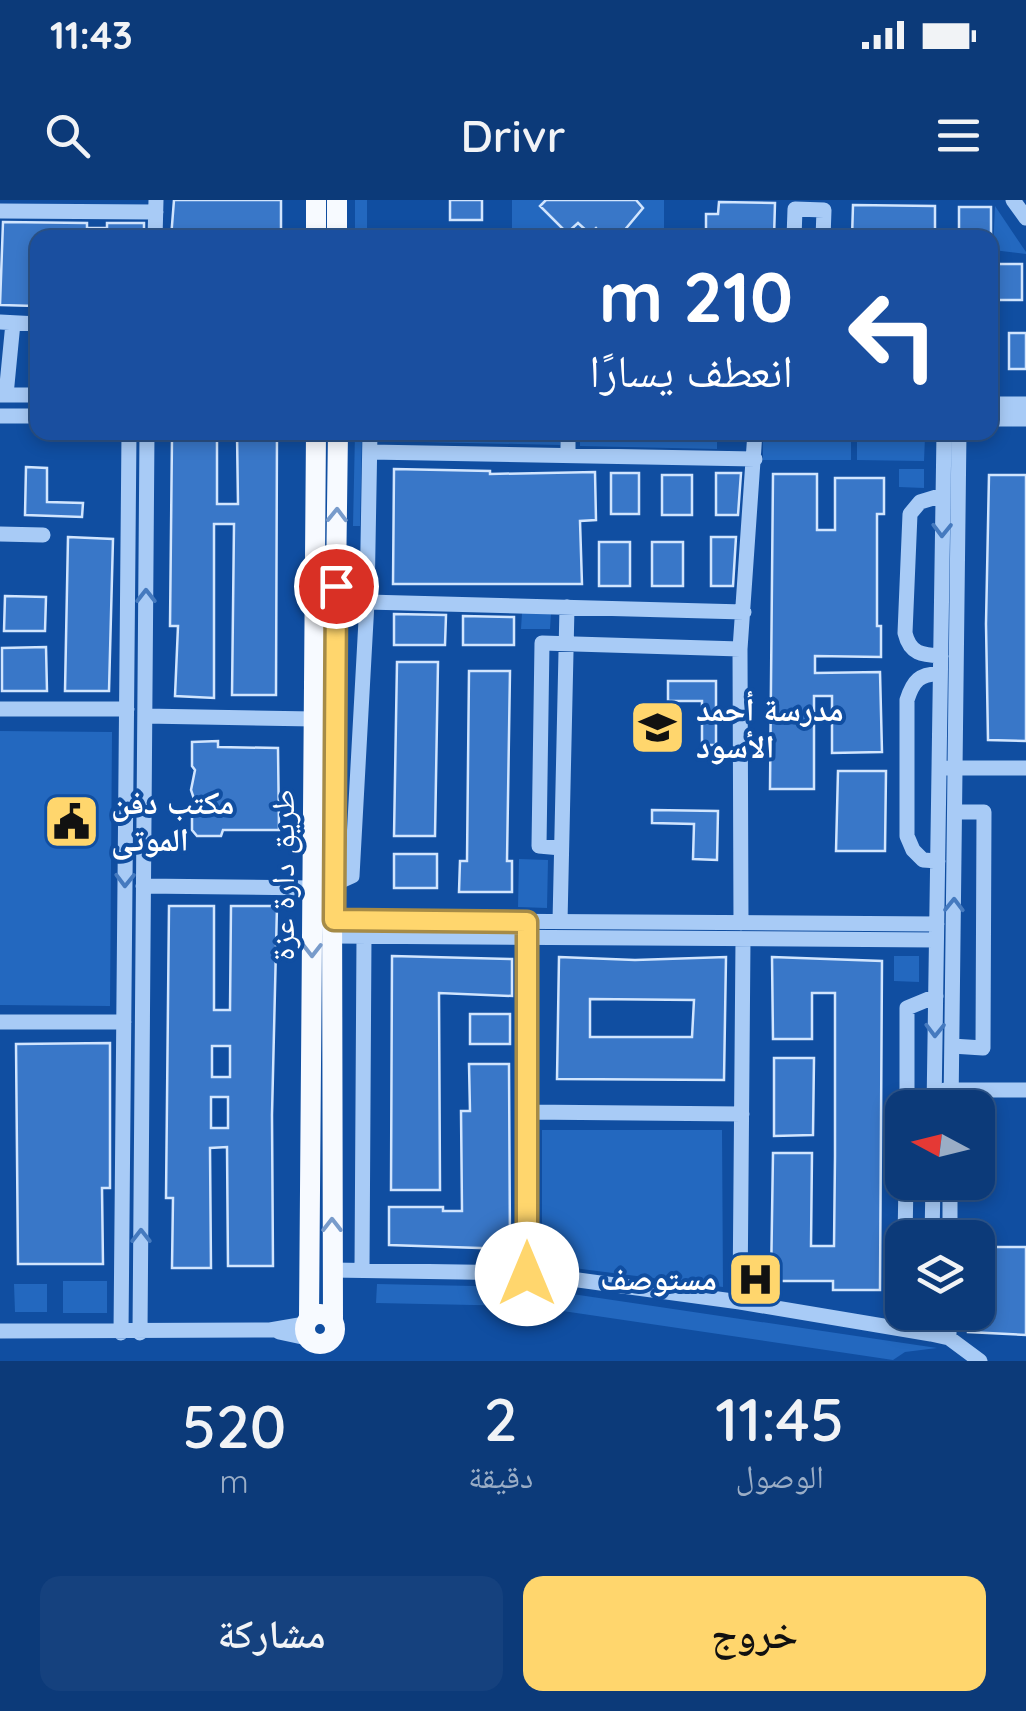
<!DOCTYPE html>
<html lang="ar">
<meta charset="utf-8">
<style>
:root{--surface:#0c3a79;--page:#15417e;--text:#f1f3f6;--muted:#9aadc6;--line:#2c548a;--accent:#ffd66d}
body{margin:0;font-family:Quicksand,"Noto Naskh Arabic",sans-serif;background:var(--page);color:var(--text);direction:rtl;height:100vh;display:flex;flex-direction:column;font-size:38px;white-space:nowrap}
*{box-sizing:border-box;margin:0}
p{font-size:32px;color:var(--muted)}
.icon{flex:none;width:55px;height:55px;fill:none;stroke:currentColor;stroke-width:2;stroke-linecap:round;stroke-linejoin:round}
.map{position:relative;height:1161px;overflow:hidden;direction:ltr}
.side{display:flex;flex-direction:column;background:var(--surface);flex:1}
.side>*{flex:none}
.top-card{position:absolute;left:30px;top:30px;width:968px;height:210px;border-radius:20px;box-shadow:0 5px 15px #0003,0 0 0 2px var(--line);direction:rtl;background:#1a4fa0;color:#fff;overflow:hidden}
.needle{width:65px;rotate:277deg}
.controls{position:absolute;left:885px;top:890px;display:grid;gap:20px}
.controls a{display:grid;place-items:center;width:110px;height:110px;border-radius:20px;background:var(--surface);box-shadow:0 5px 15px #0003,0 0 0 2px var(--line);font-size:50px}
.pin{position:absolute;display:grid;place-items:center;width:85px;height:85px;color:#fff;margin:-42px;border:5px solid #fff;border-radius:50%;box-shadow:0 2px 10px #0007}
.me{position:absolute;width:110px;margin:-55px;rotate:0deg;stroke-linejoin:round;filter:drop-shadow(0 0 8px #0008)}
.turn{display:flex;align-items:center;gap:35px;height:210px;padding:0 40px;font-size:45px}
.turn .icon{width:130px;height:130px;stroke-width:2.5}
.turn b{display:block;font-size:70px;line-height:85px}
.eta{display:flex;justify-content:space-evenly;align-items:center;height:170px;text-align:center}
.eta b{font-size:60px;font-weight:600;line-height:70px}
.primary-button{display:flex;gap:20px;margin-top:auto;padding:20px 40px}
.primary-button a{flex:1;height:115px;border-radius:20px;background:var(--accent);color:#111;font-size:40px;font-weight:600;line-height:115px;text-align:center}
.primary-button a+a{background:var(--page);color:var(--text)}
.status{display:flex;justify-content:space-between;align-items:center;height:70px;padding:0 50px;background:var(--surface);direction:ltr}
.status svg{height:28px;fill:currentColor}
header{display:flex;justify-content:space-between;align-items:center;height:130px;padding:0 40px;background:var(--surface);font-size:45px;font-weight:600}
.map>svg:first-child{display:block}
.green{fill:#2368bf}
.building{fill:#3977c8;stroke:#d1e5fe;stroke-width:2.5;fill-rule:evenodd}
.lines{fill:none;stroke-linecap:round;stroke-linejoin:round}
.minor{stroke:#a8cbf6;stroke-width:15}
.major{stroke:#f7faff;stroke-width:20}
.oneway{stroke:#789bcb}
.oneway2{stroke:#457abf}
.route-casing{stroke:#a68b47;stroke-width:25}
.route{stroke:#ffd66d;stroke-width:18}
.labels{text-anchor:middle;stroke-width:8;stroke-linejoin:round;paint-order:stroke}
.poi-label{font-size:32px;font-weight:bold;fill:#fff;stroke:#104ea1;text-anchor:start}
.street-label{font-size:32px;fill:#fff;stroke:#104ea1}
</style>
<div class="status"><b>11:43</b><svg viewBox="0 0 49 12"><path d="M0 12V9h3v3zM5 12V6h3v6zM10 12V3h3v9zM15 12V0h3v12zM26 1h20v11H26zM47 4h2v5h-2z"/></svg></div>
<header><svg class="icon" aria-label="menu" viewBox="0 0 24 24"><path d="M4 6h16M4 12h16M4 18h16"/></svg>Drivr<svg class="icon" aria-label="search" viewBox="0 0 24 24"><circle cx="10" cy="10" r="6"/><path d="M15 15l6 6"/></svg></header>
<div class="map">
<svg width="1026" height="1161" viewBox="0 0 1026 1161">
<rect width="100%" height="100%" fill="#104ea1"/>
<path class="green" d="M355 0H367V37H355Z
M512 0H664V37H512Z
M995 6 1026 52V54L993 50Z
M355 233H362L360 326H353Z
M379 233H561L560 245 380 241Z
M580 233 717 235V249L580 246Z
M763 235 851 236V260H763Z
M857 236 925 237 924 261 857 260Z
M899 269H924V288L899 287Z
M522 413H551L550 429H521Z
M0 531 112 532 110 806 0 805Z
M519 659 548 660 547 708 518 707Z
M894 756H919V782L894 781Z
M542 930H722L723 1087 542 1064Z
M63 1081H107V1113H63Z
M14 1084H47V1112H15Z
M377 1084 525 1087 937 1148 905 1152 893 1160 529 1106 376 1103Z"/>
<path class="building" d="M174 0H281V38H171Z
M450 0H482V20H450Z
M546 0H636L643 8 618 38H605L596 28 590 34 578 23 567 33 540 6Z
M719 2 775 3 774 38H706V14H718Z
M853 5 935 6V38H852Z
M959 7H991V38H959Z
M3 22 87 23V28H107V23H144V38H38L35 106 0 105Z
M991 64H1022V100H991Z
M1009 133H1026V169H1009Z
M237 233H277L276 495H232L234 324H214V498L175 496 178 426H170L172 237 217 236V304H238Z
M26 267 47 268V302L83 303 82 317 25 315Z
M394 269 490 271V274L595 272 596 320 580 321 582 384H393Z
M611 273H639V314H611Z
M716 273H741L738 315H716Z
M773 274H817V330H835V278H884V314H877V426H881V457L815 456V473L880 472 882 552 832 553V496H814V589H770Z
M662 275H692V315H662Z
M989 275H1026V541L988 540 986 424Z
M68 337 113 339 109 491H65Z
M711 337H736L733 386H711Z
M599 342H630V386H599Z
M652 342H683V386H652Z
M5 396 46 397 45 431H4Z
M394 414 446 415 445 445H394Z
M463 416 514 417V445H463Z
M46 447 47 491H2V448Z
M397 462H438L435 636H394Z
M469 471H510L507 661H512V692H459L460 661H467Z
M668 481H716V545H702V501H668Z
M218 541V547L278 548 279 630H223L221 636H197L192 630V609L196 605 191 590 195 570 192 566V542Z
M838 571H886L885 651H836Z
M652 610 718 611 717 660 693 659 694 624 652 623Z
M394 654H437V688H394Z
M169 706H214V810H230L231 706H277L272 915 273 1066H228L227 947 210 948 211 1068H172L173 998H166ZM212 846H230V877H212ZM211 897H228V928H211Z
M392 756 512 759V796L439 793 440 990H391Z
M559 757 635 760 726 757 724 880 557 879ZM590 799 694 800 692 837H590Z
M772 757 882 761 880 1090H833V1081H771L773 953H812L811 1046H834L835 956V793H812V839H773Z
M470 814H510V844H470Z
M110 843V988H102L103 1064H18L16 844Z
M774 858H814L813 935 774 936Z
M469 864H509L510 1049 389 1045V1007H443V1011H462L461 911H470Z
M978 1047H1026V1135L968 1132 969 1112H978Z"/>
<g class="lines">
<path class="minor" d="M1013 0 1026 18
M0 11 156 12
M155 38 156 0
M794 38 795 9 824 10 823 38
M0 122 38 124
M0 195H38
M6 195 13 123
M990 204H1026
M0 216H38
M990 219H1026
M370 252 755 259
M568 256V232
M0 334 43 335
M367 402 744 412
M941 456C922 455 910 454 905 433L910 314 920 302 943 295
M0 509H127
M145 516 314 519
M948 568H1026
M561 648 539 646 542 443 740 449
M938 661 923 660 913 650 907 636V500C913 481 920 473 940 474
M332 685 352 676 367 402 370 232
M143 686 313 688
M334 720 937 724
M560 722 567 407
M741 723 740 449 755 232
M527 727V1073
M334 736 936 740
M0 822H124
M952 846 983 848 984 612H955
M945 890H1026
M907 908V808L936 796
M934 908 944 232
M951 908 959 232
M527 912 742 914
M905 1038 906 982
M932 1038 933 982
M950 1038V982
M331 1070 527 1073 740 1102 931 1134 949 1138 980 1161
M362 1070 364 736
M740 1102 743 739
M0 1131 270 1130 305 1124
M279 1132 307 1138
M121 1133 129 232
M140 1133 147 232
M931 1134V1112
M949 1138V1112"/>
<path class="major" d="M316 0V38
M337 0V38
M305 1129a15 15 0 1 1 30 0a15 15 0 1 1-30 0Z
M309 1118 316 232
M333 1122 332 685 338 232"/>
</g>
<defs><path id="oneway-chevron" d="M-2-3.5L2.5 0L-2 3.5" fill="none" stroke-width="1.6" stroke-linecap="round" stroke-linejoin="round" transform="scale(2.5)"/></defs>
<g class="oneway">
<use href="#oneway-chevron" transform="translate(337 315) rotate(-89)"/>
<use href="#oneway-chevron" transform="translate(312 750) rotate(90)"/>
<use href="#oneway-chevron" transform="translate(332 1025) rotate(-90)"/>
</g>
<g class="oneway2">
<use href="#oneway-chevron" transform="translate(942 330) rotate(91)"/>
<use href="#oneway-chevron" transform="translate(146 396) rotate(-90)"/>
<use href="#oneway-chevron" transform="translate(125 680) rotate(91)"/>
<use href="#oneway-chevron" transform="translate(954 705) rotate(-89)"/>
<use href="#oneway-chevron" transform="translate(935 830) rotate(91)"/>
<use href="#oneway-chevron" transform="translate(141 1036) rotate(-90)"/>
</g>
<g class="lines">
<defs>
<path id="route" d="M336 386 334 720 527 722V1074"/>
</defs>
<use href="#route" class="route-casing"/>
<use href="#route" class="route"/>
</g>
<defs>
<symbol id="school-square" viewBox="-11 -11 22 22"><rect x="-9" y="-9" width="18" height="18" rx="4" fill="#ffd66d" stroke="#104ea1"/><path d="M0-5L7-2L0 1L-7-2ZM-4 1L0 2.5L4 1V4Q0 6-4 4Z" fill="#111"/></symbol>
<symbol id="civic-square" viewBox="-11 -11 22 22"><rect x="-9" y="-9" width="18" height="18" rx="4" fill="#ffd66d" stroke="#104ea1"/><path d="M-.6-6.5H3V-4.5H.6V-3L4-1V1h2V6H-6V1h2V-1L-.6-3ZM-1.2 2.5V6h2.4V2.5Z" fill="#111"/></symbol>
<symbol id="hospital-square" viewBox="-11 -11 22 22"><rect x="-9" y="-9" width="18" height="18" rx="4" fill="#ffd66d" stroke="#104ea1"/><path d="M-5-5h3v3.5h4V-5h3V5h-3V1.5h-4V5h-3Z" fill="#111"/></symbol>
</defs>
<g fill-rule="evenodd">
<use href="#school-square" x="626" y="496" width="63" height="63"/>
<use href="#civic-square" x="40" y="590" width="63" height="63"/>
<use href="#hospital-square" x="724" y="1048" width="63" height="63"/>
</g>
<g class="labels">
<g class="poi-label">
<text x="696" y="521">مدرسة أحمد<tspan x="696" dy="37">الأسود</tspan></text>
<text x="111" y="614">مكتب دفن<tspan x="111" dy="37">الموتى</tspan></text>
<text x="717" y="1090" text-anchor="end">مستوصف</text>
</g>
<g class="street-label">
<text transform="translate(283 675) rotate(-90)" y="11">طريق دارة عزة</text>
</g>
</g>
</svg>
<div class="controls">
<a><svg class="needle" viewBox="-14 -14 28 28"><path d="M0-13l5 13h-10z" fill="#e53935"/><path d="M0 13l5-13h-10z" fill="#9aadc6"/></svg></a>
<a><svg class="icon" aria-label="layers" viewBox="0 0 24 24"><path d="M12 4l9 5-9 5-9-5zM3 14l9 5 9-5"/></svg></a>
</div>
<div class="pin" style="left:336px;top:386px;background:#d93025"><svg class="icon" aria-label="arrive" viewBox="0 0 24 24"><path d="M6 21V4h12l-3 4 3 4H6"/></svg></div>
<svg class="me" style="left:527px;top:1074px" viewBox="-20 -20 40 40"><circle r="19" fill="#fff"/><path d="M0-13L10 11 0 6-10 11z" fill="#ffd66d"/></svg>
<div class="top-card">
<div class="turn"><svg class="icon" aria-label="left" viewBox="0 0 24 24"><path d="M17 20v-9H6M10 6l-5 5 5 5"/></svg><div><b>210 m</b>انعطف يسارًا</div></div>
</div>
</div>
<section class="side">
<div class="eta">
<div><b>11:45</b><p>الوصول</p></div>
<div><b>2</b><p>دقيقة</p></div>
<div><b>520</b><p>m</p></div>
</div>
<div class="primary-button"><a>خروج</a><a>مشاركة</a></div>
</section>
